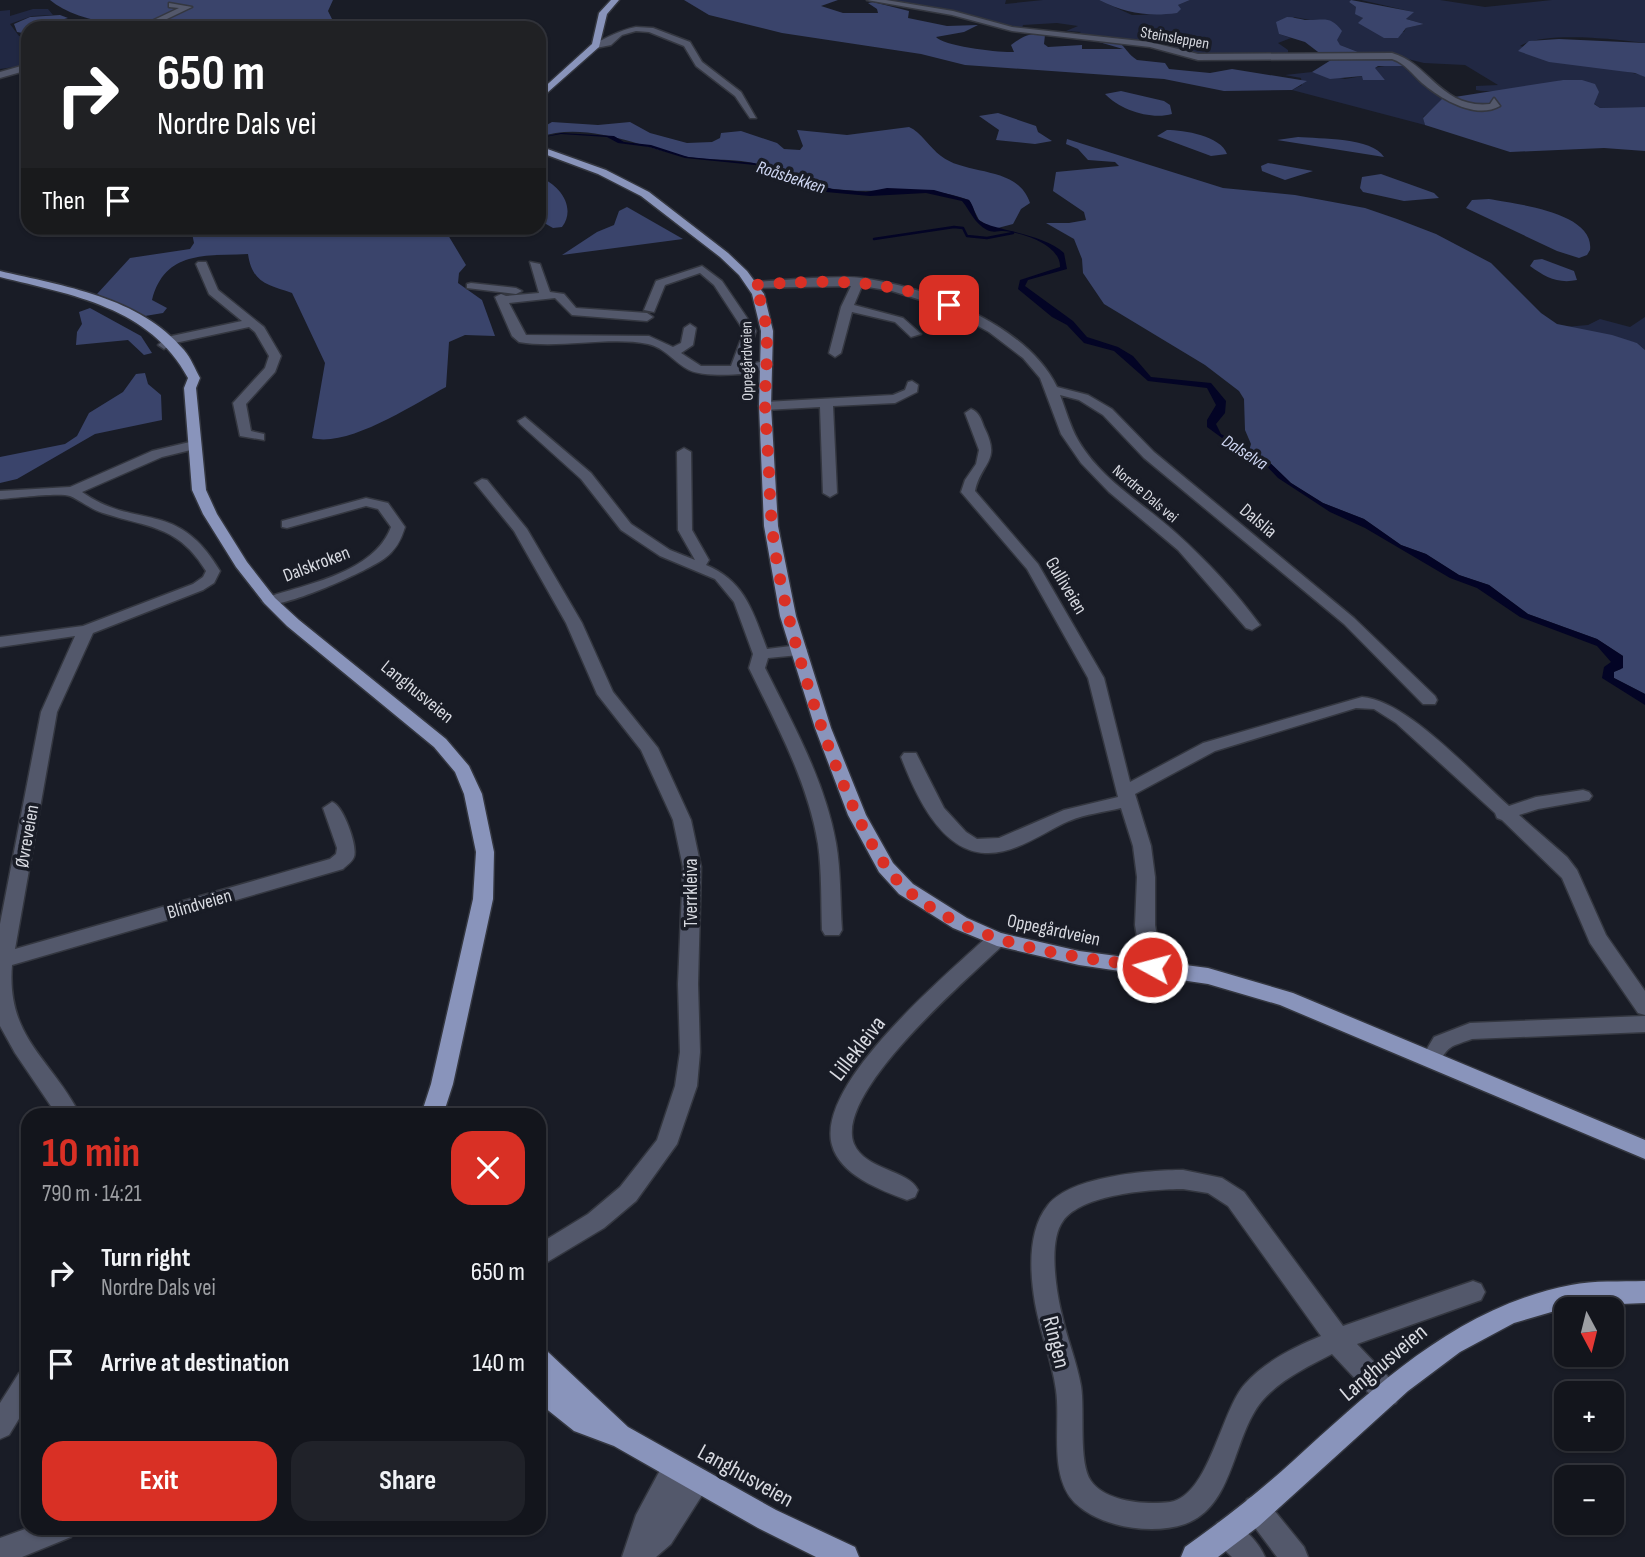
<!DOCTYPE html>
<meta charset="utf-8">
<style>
:root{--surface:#13151c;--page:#202229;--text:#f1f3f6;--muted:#9d9fa3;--line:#32343b;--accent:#d93025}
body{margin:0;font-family:"Sofia Sans Condensed",sans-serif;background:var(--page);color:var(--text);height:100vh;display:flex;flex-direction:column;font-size:26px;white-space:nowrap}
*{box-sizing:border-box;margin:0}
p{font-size:23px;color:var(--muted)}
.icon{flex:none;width:38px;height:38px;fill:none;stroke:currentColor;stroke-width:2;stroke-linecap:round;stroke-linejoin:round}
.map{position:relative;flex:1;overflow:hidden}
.sheet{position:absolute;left:21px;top:1108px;width:525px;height:427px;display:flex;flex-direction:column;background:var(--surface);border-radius:21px;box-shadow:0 2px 5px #0004,0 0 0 2px var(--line)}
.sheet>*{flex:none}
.top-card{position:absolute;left:21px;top:21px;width:525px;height:214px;border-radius:21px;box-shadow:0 2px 5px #0004,0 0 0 2px var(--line);background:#202124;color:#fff;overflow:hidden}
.needle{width:46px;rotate:173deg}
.tools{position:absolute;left:1554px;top:1297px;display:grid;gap:14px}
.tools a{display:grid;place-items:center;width:70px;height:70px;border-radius:14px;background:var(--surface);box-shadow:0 2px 5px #0004,0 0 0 2px var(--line);font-size:35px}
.pin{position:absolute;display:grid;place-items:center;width:60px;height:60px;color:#fff;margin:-30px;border-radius:14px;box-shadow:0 4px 10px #0006}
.me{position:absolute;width:77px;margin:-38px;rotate:277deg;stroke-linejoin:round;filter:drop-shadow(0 0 5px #0008)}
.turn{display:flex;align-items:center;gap:24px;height:147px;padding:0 21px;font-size:32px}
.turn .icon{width:91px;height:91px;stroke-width:2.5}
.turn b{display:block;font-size:49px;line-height:60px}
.then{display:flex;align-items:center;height:66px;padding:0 21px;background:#0003;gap:14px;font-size:26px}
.round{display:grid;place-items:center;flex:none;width:74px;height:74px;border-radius:21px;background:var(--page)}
.summary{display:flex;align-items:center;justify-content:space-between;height:119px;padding:0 21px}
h1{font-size:42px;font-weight:700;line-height:52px;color:var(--accent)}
.button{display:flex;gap:14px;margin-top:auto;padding:14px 21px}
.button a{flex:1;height:80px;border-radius:21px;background:var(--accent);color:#fff;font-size:28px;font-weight:700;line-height:80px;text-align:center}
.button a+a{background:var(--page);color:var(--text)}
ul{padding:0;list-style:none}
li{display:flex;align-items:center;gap:21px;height:91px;padding:0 21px}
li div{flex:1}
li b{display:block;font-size:26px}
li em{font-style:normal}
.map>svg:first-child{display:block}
.green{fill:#212843}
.forest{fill:#3a446b}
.water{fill:#030425}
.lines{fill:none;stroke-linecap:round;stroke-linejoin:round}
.stream{stroke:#030425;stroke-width:2.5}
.minor-casing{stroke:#343740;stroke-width:3}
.major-casing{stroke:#343740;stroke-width:3}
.minor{fill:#53586b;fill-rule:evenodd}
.major{fill:#8994bb;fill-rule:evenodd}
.route{stroke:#d93025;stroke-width:12;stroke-dasharray:0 21.6}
.labels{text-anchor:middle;stroke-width:7;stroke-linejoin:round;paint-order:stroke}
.far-street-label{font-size:16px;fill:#d8dae1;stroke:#191c26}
.far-water-label{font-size:18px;font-style:italic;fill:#cfd7f3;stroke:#191c26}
.street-label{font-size:19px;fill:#d8dae1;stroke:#191c26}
.near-street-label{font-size:23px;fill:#d8dae1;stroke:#191c26}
</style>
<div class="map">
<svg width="1645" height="1557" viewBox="0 0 1645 1557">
<rect width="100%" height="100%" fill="#191c26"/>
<path class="green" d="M874 0H1006L1005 4 1043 0H1099L1132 15H1140L1156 14 1190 0H1351L1349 2 1356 7V11L1363 18 1359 23 1404 32 1406 28 1424 24 1406 19 1413 12 1361 0H1440L1485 7 1552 0H1645V43C1616 39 1543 31 1520 46L1641 75 1645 77V107L1600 108 1563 80C1536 86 1504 95 1476 90V86L1498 85 1465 65 1424 63 1387 54 1358 52 1340 45 1310 20 1294 17 1279 34 1291 38 1278 43 1288 50V56L1206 57 1163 45 1073 36 1081 32 1066 31 1078 26 1057 23 1023 25 1022 28 1039 31 1024 30 950 10Z
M33 9H48L53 15 32 16 10 24 19 36H28V65L0 69V11L10 10V16Z
M1395 64 1403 65 1447 98 1423 117 1425 125 1292 90 1302 85 1301 78 1285 75 1312 72 1345 79 1363 76V80H1385L1374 68Z
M1645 317V350L1637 343 1565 327 1588 325 1600 319 1630 327Z"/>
<path class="forest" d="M50 0H333L328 11 335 25 333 28C263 28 100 43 50 0Z
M684 0H838L821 6 843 13H878L877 9 868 3 873 2 909 11 908 18 947 26 978 25 964 32 936 37C943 46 1001 53 1014 52L1011 45C1025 35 1028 33 1045 35L1044 44 1048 47 1082 45V49H1123L1099 42C1130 41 1118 46 1137 60L1165 63 1169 69 1210 73 1232 69 1307 81 1292 90 1224 91 1164 79 965 65 921 54 782 33 709 15Z
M1099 0H1190L1178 5 1181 9 1177 13C1147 17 1126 13 1099 0Z
M1351 0 1414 12 1406 19 1424 24 1406 28 1398 38H1384L1358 23 1363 18 1355 14 1356 7 1349 2Z
M60 15 68 18 57 21 58 28H28V34L17 32 14 24 30 17Z
M1287 17C1294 17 1299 19 1305 20 1322 21 1330 14 1342 31L1337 40 1340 45 1358 52 1322 55 1305 42 1279 34 1276 22Z
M1559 39 1645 43V77L1635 73 1549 62 1518 51 1529 41Z
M1362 57 1390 58 1411 66H1378L1375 68 1385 80H1363L1362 76 1330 79 1312 72 1331 60Z
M1563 80H1582L1595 84 1599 92 1594 104 1600 108 1645 107V151L1604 148 1510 152 1425 125 1423 118 1442 99Z
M1121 91 1164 101 1170 105 1172 114C1151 120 1120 110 1105 94Z
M998 113 1036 126 1038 132 1052 141 1035 144 996 140 999 130 979 116Z
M552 122 598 125 630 122 650 133 687 143 712 142 720 138 721 133 741 131 777 143 784 149 800 150 803 146 797 130 847 135 909 127C921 132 930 148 941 156 966 176 1018 165 1030 203L1021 209 1013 224 994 229 979 220 969 200C921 182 881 195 834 189 807 186 784 170 758 164 736 158 712 161 689 157 642 148 588 120 539 137L545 126Z
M1167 130C1184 130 1221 136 1227 154L1211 156 1157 136Z
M1298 137C1320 139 1372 137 1384 157L1277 140Z
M1067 139 1223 188 1295 195 1365 208 1397 219 1436 234 1491 263 1541 313 1557 324 1612 335 1637 343 1645 350V694L1614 678 1613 672 1621 669 1623 656 1597 639 1528 614 1489 585 1459 575 1426 554 1401 545 1364 519 1323 503 1291 483 1266 459 1249 451 1251 444 1245 430 1244 399 1239 391 1205 365 1104 304 1083 273 1082 259 1074 239 1046 223H1069L1086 220 1084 212 1053 191 1056 172 1119 166 1115 162 1088 160 1078 149 1066 144Z
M1268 163 1313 171 1285 180 1262 171 1261 166Z
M1381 174 1434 193 1439 198 1404 201 1363 192 1360 188 1362 177Z
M539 177C559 184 577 207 562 227L553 228 539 220Z
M1489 199C1515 204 1595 212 1590 250L1587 255 1579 258 1557 251 1466 208 1472 200Z
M627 207 683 239 562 255 597 232 614 225 619 211Z
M191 228H450L448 235 466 265 459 273 458 283 482 300 495 336 465 335 449 342 446 387C414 404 348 448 312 438L325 363 292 293C268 285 252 283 248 254 206 256 165 250 152 300L167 308 163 313 145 316 97 294 130 258 190 249 194 243Z
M1542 259 1574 271 1577 280C1558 284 1545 277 1530 266L1534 260Z
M90 308 141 336 152 353 144 355 128 340 76 345 77 332 82 324 79 312Z
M145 373 148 384 161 395 162 420 95 434 17 479 0 483V457L65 444 77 436 89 413 123 392 136 374Z"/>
<path class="water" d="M561 133 614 136 624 142 651 145 688 157 754 163 832 189 866 192 887 188 934 190 969 200C974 206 974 213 978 219 987 230 1042 232 1064 253L1067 269 1028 280 1025 286 1073 321 1087 337 1118 347 1133 356 1151 377 1211 383 1226 401 1225 413 1216 424 1221 434 1266 459 1291 483 1323 503 1364 519 1401 545 1426 554 1459 575 1489 585 1528 614 1597 639 1623 656V668L1614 672V678L1645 694V705L1602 678 1604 667 1611 662 1597 646 1520 617 1477 588 1450 578 1365 528 1330 512 1278 478 1261 460 1248 457 1207 427V420L1216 405 1207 388 1148 381 1114 351 1084 343 1067 325 1052 317 1018 289 1020 280 1060 267C1061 245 1022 232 1003 231 998 231 993 233 987 230 974 223 971 212 962 201L926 193 870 196 826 192 755 165 685 158 649 147 618 143 607 137 561 134 539 138Z"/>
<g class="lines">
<path class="stream" d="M874 239 954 227 963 228 967 236 987 238 1013 233"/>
<defs>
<path id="minor" d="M867 0H886L953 11 1012 27 1150 42 1198 54 1392 53C1429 63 1441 109 1490 104L1494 98 1500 106C1476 120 1441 99 1422 83 1412 74 1405 63 1392 59L1198 60 1150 47 1012 31 952 15Z
M169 3 192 7 148 28H137L179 8 169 7Z
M636 27 653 28 690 42 702 62 741 92 756 118H750L735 96 696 66 684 46 649 32 636 31 622 35 611 45 596 48 592 45C606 38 620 30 636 27Z
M28 64V70L0 78V72Z
M198 262H206L218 290 264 327 281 356 275 372 246 404 251 431 264 434V440L240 436 233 403 265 368 269 356 255 332 249 327 175 343 164 349 158 345 167 337 242 321 209 294 196 264Z
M530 262 540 264 550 292 564 294 576 308 647 313 653 317 647 321 572 315 555 298 509 303 526 335 649 336 673 347 681 343 684 328 690 324 696 328 693 345 681 353 701 366H731L744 331 714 285 700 273 665 285 654 312 644 310 656 281 702 266 722 281 756 331 744 365 766 361 772 365C759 376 705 378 689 370 675 363 664 347 648 344 610 336 558 349 519 342L512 336 495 297 501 294 506 296 539 293Z
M812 278C828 278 846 276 861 278 925 286 1027 324 1057 387L1088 395 1112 409 1154 452 1354 618 1435 696 1437 700 1435 704H1423L1344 624 1144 458 1103 415 1079 400 1060 395C1066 410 1070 426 1078 440 1101 480 1143 503 1176 533 1206 560 1236 592 1260 625L1252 630 1246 628 1178 550 1109 492 1081 463 1061 434 1040 378 1023 358 989 332 943 307 892 291 862 286 854 305 903 318 921 334 911 337 895 322 852 312 841 353 835 357 829 353 841 307 851 286 753 288 747 285 753 282Z
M471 283 516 288 522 291 516 294 467 288V284Z
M912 381 918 385 917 392 895 403 833 406 837 493 830 497 823 493 820 407 765 410 759 406 765 402 893 395 905 390 908 382Z
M971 409C979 412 981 419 984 427 1002 462 981 462 975 491L1038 564 1104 678 1130 782 1203 743 1362 697C1407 700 1474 775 1509 806L1536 797 1583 790 1589 792 1592 796 1589 800 1538 809 1519 815 1567 857 1577 870 1606 935 1645 991V1015L1638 1013 1590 943 1562 878 1502 820 1497 818 1495 813 1396 723 1374 709 1356 708 1215 751 1135 794 1151 846 1155 877V925L1162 967 1159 972 1152 975 1145 972 1142 967 1135 925 1137 877 1133 846 1121 808C1104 812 1086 814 1069 821 1044 832 1014 855 985 853 940 851 915 793 901 757L904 753H916L944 808 966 832 977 839 999 838 1064 810 1118 797 1088 678 1027 569 961 492 965 480 976 464 979 450 965 413Z
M525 417 591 473 631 524 670 550 695 560 678 530 677 452 684 448 691 452 692 530 709 560 706 565C745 581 753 612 767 649L799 645 807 650 799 655 768 658 765 668C793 724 825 781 836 843 841 871 840 902 842 930L839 935H825L822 930C821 902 822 872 818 844 808 782 776 724 749 668L753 654 734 602 715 579 660 556 621 530 581 479 520 424 518 421Z
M194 441 201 445 199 448 162 457 82 492C137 531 177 498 220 571L214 583 203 590 93 633 57 712 15 949 330 859 336 854 337 848 323 808 332 802C343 805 358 846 354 857 352 862 347 865 343 869L12 965C6 1038 51 1058 80 1115H57L15 1053 0 1026V924L41 712 75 636 0 647V637L83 626 193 584 203 577 206 571C178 525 149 528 103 513 90 509 80 500 70 496 60 492 14 498 0 499V491L70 487 152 451Z
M482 479 487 480 527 529 582 623 613 692 658 748 691 820 701 867 698 984 700 1052 697 1086 677 1144 636 1201 604 1228 539 1267V1244L588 1214 620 1187 657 1140 675 1086 680 1052 678 984 683 867 673 820 641 750 597 694 566 623 514 531 475 483Z
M366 498 388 503 405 527C401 540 396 550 385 558 368 571 283 609 265 604L262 601 265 598C306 584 374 573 391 527L378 509 366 506 287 528 282 527V521Z
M997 932 1004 934 1007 939 1004 944C969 978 833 1093 854 1144 865 1170 909 1170 918 1190L915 1197 907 1200C880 1190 840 1175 832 1145 815 1083 948 974 990 934Z
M1645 1016V1032L1472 1039C1465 1042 1455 1044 1450 1048 1439 1056 1441 1071 1424 1065L1421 1059 1434 1037 1470 1023Z
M1183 1170 1222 1178 1244 1192 1343 1326 1473 1281 1481 1284 1485 1292 1481 1300 1357 1344 1396 1385 1400 1394 1396 1403 1387 1406 1378 1403 1332 1354C1307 1367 1280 1380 1262 1401 1232 1437 1235 1506 1185 1524 1153 1535 1101 1528 1075 1503 1048 1476 1061 1424 1056 1390 1052 1360 1040 1332 1035 1303 1030 1273 1027 1231 1048 1205 1071 1176 1148 1170 1183 1170ZM1183 1189 1208 1193 1228 1206 1321 1336C1294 1347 1264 1362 1245 1384 1221 1410 1209 1496 1170 1502 1146 1505 1106 1502 1091 1481 1078 1463 1085 1410 1081 1386 1077 1362 1067 1339 1062 1315 1056 1291 1048 1241 1063 1221 1082 1194 1152 1189 1183 1189Z
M28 1369V1404L9 1435 0 1439V1403L19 1373Z
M675 1455 684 1459 688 1468 686 1474 697 1467 706 1471 710 1480 706 1489 671 1544 656 1557H622L636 1515 666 1459Z
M1256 1495 1265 1499 1304 1547 1308 1557H1277L1247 1517 1243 1508 1247 1499Z
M1227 1520C1243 1526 1258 1541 1265 1557H1232L1217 1543 1214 1533 1217 1523Z
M28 1528H75L71 1537 22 1557H0V1538Z"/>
<path id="major" d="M611 0H619L607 14 599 47 539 100V92L592 44 599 13Z
M539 146 606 170 649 192 728 253 747 271 764 294 773 331 771 406 778 526 796 616 831 728 866 815 893 863 913 884 967 918 1001 933 1079 951 1208 968 1293 993 1645 1140V1159L1280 1005 1208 984 1079 965 997 946 953 928 899 894 879 872 848 815 815 728 780 616 764 526 759 406 761 331 752 294 739 275 720 257 641 196 598 174 539 152Z
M0 271C63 286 140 297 184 350 191 358 195 369 200 378L196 388 206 490 217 514 247 562 275 598 299 620 446 739 469 766 482 794 494 852 493 899 453 1084 443 1115H421L431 1084 473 899 476 852 464 794 455 772 434 747 287 626 265 604 236 567 203 514 192 490 184 388 188 378C150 307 72 295 0 277Z
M1645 1281V1303L1572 1306 1514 1323 1460 1352 1408 1391 1259 1526 1218 1557H1181L1185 1547C1223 1520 1259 1492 1293 1461 1376 1386 1457 1307 1571 1285 1594 1280 1621 1282 1645 1281Z
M539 1348 548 1352 628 1427 776 1510 855 1547 859 1557H816L758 1528 614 1446 574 1431 539 1403Z"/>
</defs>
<use href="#minor" class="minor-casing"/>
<use href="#major" class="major-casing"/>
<use href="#minor" class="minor"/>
<use href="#major" class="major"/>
</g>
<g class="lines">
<path class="route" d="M949 305C884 277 822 280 753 285 774 321 765 364 765 405 766 427 768 451 769 473 770 506 772 537 778 568 791 643 850 843 907 890 976 947 1067 956 1152 967"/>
</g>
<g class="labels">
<g class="far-street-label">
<text transform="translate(1175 37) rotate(10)" y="6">Steinsleppen</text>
<text transform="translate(746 361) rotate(-91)" y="6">Oppegårdveien</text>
<text transform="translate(1146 493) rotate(40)" y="6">Nordre Dals vei</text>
</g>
<g class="far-water-label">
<text transform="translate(791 177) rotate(18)" y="6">Roåsbekken</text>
<text transform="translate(1245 452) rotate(32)" y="6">Dalselva</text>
</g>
<g class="street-label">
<text transform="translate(1259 520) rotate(40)" y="7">Dalslia</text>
<text transform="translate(316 563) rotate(-21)" y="7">Dalskroken</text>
<text transform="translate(1067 585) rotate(59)" y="7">Gulliveien</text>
<text transform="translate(418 691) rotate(39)" y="7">Langhusveien</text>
<text transform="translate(26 836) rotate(-80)" y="7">Øvreveien</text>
<text transform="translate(690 893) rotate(-90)" y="7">Tverrkleiva</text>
<text transform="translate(199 903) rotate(-16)" y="7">Blindveien</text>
<text transform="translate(1054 929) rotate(12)" y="7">Oppegårdveien</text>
</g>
<g class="near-street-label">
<text transform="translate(857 1048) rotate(-52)" y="8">Lillekleiva</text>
<text transform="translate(1057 1342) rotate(76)" y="8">Ringen</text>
<text transform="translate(1383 1362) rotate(-40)" y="8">Langhusveien</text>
<text transform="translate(746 1475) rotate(29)" y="8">Langhusveien</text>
</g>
</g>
</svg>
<div class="tools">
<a><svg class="needle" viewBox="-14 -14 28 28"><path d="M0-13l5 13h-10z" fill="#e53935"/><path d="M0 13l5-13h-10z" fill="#9d9fa3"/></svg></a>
<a>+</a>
<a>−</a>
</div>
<div class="pin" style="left:949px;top:305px;background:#d93025"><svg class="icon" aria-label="arrive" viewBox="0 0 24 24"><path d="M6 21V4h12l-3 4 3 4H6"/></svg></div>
<svg class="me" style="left:1152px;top:967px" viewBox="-20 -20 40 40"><circle r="17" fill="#d93025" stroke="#fff" stroke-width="3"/><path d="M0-11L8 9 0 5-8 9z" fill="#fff"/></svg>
<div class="top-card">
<div class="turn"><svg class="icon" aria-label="right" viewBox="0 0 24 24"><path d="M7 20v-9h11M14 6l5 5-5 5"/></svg><div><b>650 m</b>Nordre Dals vei</div></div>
<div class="then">Then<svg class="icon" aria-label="arrive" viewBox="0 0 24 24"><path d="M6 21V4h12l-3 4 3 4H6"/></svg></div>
</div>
<section class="sheet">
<div class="summary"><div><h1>10 min</h1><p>790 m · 14:21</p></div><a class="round" style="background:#d93025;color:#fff"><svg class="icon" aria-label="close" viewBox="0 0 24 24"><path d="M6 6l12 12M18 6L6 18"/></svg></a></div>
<ul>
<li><svg class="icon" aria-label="right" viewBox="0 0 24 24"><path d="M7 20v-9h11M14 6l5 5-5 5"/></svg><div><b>Turn right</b><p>Nordre Dals vei</p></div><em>650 m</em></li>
<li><svg class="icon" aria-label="arrive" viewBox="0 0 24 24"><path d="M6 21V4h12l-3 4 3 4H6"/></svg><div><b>Arrive at destination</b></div><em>140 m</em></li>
</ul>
<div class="button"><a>Exit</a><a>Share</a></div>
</section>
</div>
